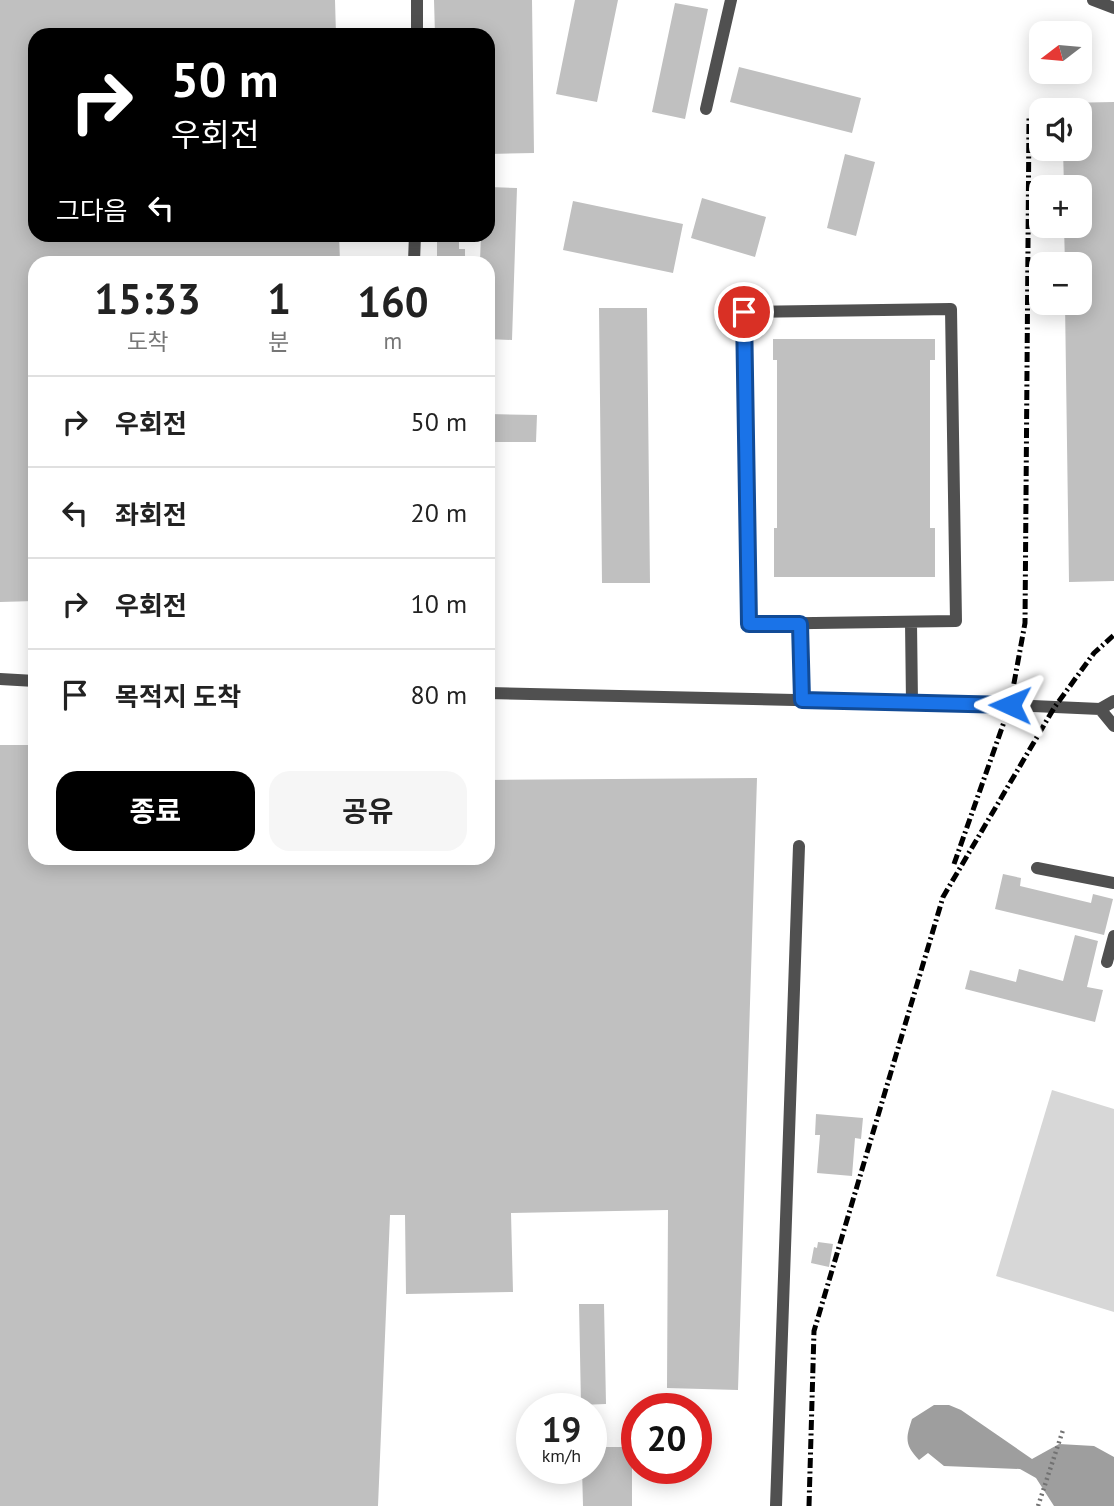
<!DOCTYPE html>
<html lang="ko">
<meta charset="utf-8">
<style>
:root{--surface:#fff;--page:#f6f6f6;--text:#222;--muted:#767676;--line:#e0e0e0;--accent:#000}
body{margin:0;font-family:"PT Sans","Noto Sans KR",sans-serif;background:var(--page);color:var(--text);height:100vh;display:flex;flex-direction:column;font-size:26px;white-space:nowrap}
*{box-sizing:border-box;margin:0}
p{font-size:23px;color:var(--muted)}
.icon{flex:none;width:38px;height:38px;fill:none;stroke:currentColor;stroke-width:2;stroke-linecap:round;stroke-linejoin:round}
.map{position:relative;flex:1;overflow:hidden}
.panel{position:absolute;left:28px;top:256px;width:467px;height:609px;display:flex;flex-direction:column;background:var(--surface);border-radius:21px;box-shadow:0 4px 18px #0003}
.panel>*{flex:none}
.hud{position:absolute;left:28px;top:28px;width:467px;height:214px;border-radius:21px;box-shadow:0 4px 18px #0003;background:#000;color:#fff;overflow:hidden}
.needle{width:46px;rotate:254deg}
.buttons{position:absolute;left:1029px;top:21px;display:grid;gap:14px}
.buttons a{display:grid;place-items:center;width:63px;height:63px;border-radius:14px;background:var(--surface);box-shadow:0 4px 18px #0003;font-size:35px}
.speed{position:absolute;left:516px;top:1393px;display:flex;gap:14px;font-size:35px;font-weight:700;text-align:center}
.speed>*{display:grid;place-content:center;width:91px;height:91px;border-radius:50%;background:var(--surface);box-shadow:0 4px 18px #0003;line-height:1}
.speed small{font-size:18px;font-weight:400}
.speed .limit{border:10px solid #d22;background:#fff;color:#111}
.pin{position:absolute;display:grid;place-items:center;width:60px;height:60px;color:#fff;margin:-30px;border:4px solid #fff;border-radius:50%;box-shadow:0 2px 7px #0007}
.me{position:absolute;width:77px;margin:-38px;rotate:271deg;stroke-linejoin:round;filter:drop-shadow(0 0 5px #0008)}
.turn{display:flex;align-items:center;gap:24px;height:147px;padding:0 28px;font-size:32px}
.turn .icon{width:91px;height:91px;stroke-width:2.5}
.turn b{display:block;font-size:49px;line-height:60px}
.then{display:flex;align-items:center;height:66px;padding:0 28px;background:#0003;gap:14px;font-size:26px}
.eta{display:flex;justify-content:space-evenly;align-items:center;height:119px;text-align:center}
.eta b{font-size:42px;font-weight:700;line-height:49px}
.cta{display:flex;gap:14px;margin-top:auto;padding:14px 28px}
.cta a{flex:1;height:80px;border-radius:21px;background:var(--accent);color:#fff;font-size:28px;font-weight:700;line-height:80px;text-align:center}
.cta a+a{background:var(--page);color:var(--text)}
ul{padding:0;list-style:none}
li{display:flex;align-items:center;gap:21px;height:91px;padding:0 28px;border-top:2px solid var(--line)}
li div{flex:1}
li b{display:block;font-size:26px}
li em{font-style:normal}
.map>svg:first-child{display:block}
.green{fill:#d7d7d7}
.water{fill:#9e9e9e}
.building{fill:#c0c0c0}
.lines{fill:none;stroke-linecap:round;stroke-linejoin:round}
.path{stroke:#727272;stroke-width:4.5;stroke-dasharray:2 3.5;stroke-linecap:butt}
.lane{stroke:#505050;stroke-width:12}
.rail{stroke:#000;stroke-width:5;stroke-dasharray:10 3.5 2 3.5;stroke-linecap:butt}
.route-casing{stroke:#114b97;stroke-width:18}
.route{stroke:#1a73e8;stroke-width:12}
</style>
<div class="map">
<svg width="1114" height="1506" viewBox="0 0 1114 1506">
<rect width="100%" height="100%" fill="#fff"/>
<path class="green" d="M1052 1090 1114 1109V1312L996 1276Z"/>
<path class="water" d="M934 1405H949L961 1410 1032 1459 1059 1444 1094 1446 1114 1457V1506H1054L1036 1478 1020 1469 944 1466 928 1453 919 1460C904 1444 906 1438 912 1419Z"/>
<path class="building" d="M0 0H335L336 35H35V234H339L340 262H35V601L0 602Z
M434 0H532L534 153 488 154V35H435Z
M575 0H618L597 102 556 94Z
M675 3 708 9 685 119 652 112Z
M739 67 861 98 852 133 730 102Z
M1114 102V581L1069 582 1065 303H1080V264H1065L1064 226H1080V187H1064L1063 149H1080V110H1063V103Z
M845 154 875 162 856 236 827 228Z
M488 187 517 188 512 340 488 339V262H480L481 234H488Z
M702 198 766 217 755 257 691 238Z
M573 201 683 224 673 273 563 250Z
M437 234H459V249H465V262H437Z
M599 308H647L650 583H602Z
M773 339H935V360H930V528H935V577H774V528H777V360H773Z
M488 414 537 415 536 442H488Z
M0 745H35V858H488V780L757 778 738 1390 667 1388 668 1210 511 1213 513 1292 406 1294 405 1215H390L378 1506H0Z
M1003 874 1021 878 1020 886 1091 903 1093 894 1113 899 1104 935 995 909Z
M1075 935 1098 941 1087 987 1103 990 1095 1022 965 989 970 970 1016 982 1019 969 1063 981Z
M816 1114 863 1118 861 1139 855 1138 852 1176 817 1173 820 1135H815Z
M818 1242 833 1244 829 1267 811 1263 814 1247 817 1248Z
M579 1304H604L606 1404 581 1405Z
M592 1447H632V1506H583L582 1468H592Z"/>
<g class="lines">
<path class="path" d="M1038 1506 1063 1430"/>
<path class="lane" d="M1093 0 1114 8
M417 35V0
M706 109 731 0
M414 262 415 234
M951 309 956 621 749 624 744 312Z
M911 622 912 703
M800 624 802 700
M0 679 35 681
M488 693 1010 705 1100 709 1114 701
M1100 709 1114 726
M1037 868 1114 883
M1107 962 1114 936
M776 1506 799 846"/>
<path class="rail" d="M954 864 1010 705 1025 623 1029 118
M809 1506 814 1331 943 897 1054 708 1094 653 1114 635"/>
</g>
<g class="lines">
<defs>
<path id="route" d="M744 312 749 624H800L802 700 1010 705"/>
</defs>
<use href="#route" class="route-casing"/>
<use href="#route" class="route"/>
</g>
</svg>
<div class="buttons">
<a><svg class="needle" viewBox="-14 -14 28 28"><path d="M0-13l5 13h-10z" fill="#e53935"/><path d="M0 13l5-13h-10z" fill="#767676"/></svg></a>
<a><svg class="icon" aria-label="sound" viewBox="0 0 24 24"><path d="M4 9h4l5-4v14l-5-4H4zM17 9q2 3 0 6"/></svg></a>
<a>+</a>
<a>−</a>
</div>
<div class="speed"><div>19<small>km/h</small></div><div class="limit">20</div></div>
<div class="pin" style="left:744px;top:312px;background:#d93025"><svg class="icon" aria-label="arrive" viewBox="0 0 24 24"><path d="M6 21V4h12l-3 4 3 4H6"/></svg></div>
<svg class="me" style="left:1010px;top:705px" viewBox="-20 -20 40 40"><path d="M0-17L14 15 0 8-14 15z" fill="#1a73e8" stroke="#fff" stroke-width="4"/></svg>
<div class="hud">
<div class="turn"><svg class="icon" aria-label="right" viewBox="0 0 24 24"><path d="M7 20v-9h11M14 6l5 5-5 5"/></svg><div><b>50 m</b>우회전</div></div>
<div class="then">그다음<svg class="icon" aria-label="left" viewBox="0 0 24 24"><path d="M17 20v-9H6M10 6l-5 5 5 5"/></svg></div>
</div>
<section class="panel">
<div class="eta">
<div><b>15:33</b><p>도착</p></div>
<div><b>1</b><p>분</p></div>
<div><b>160</b><p>m</p></div>
</div>
<ul>
<li><svg class="icon" aria-label="right" viewBox="0 0 24 24"><path d="M7 20v-9h11M14 6l5 5-5 5"/></svg><div><b>우회전</b></div><em>50 m</em></li>
<li><svg class="icon" aria-label="left" viewBox="0 0 24 24"><path d="M17 20v-9H6M10 6l-5 5 5 5"/></svg><div><b>좌회전</b></div><em>20 m</em></li>
<li><svg class="icon" aria-label="right" viewBox="0 0 24 24"><path d="M7 20v-9h11M14 6l5 5-5 5"/></svg><div><b>우회전</b></div><em>10 m</em></li>
<li><svg class="icon" aria-label="arrive" viewBox="0 0 24 24"><path d="M6 21V4h12l-3 4 3 4H6"/></svg><div><b>목적지 도착</b></div><em>80 m</em></li>
</ul>
<div class="cta"><a>종료</a><a>공유</a></div>
</section>
</div>
